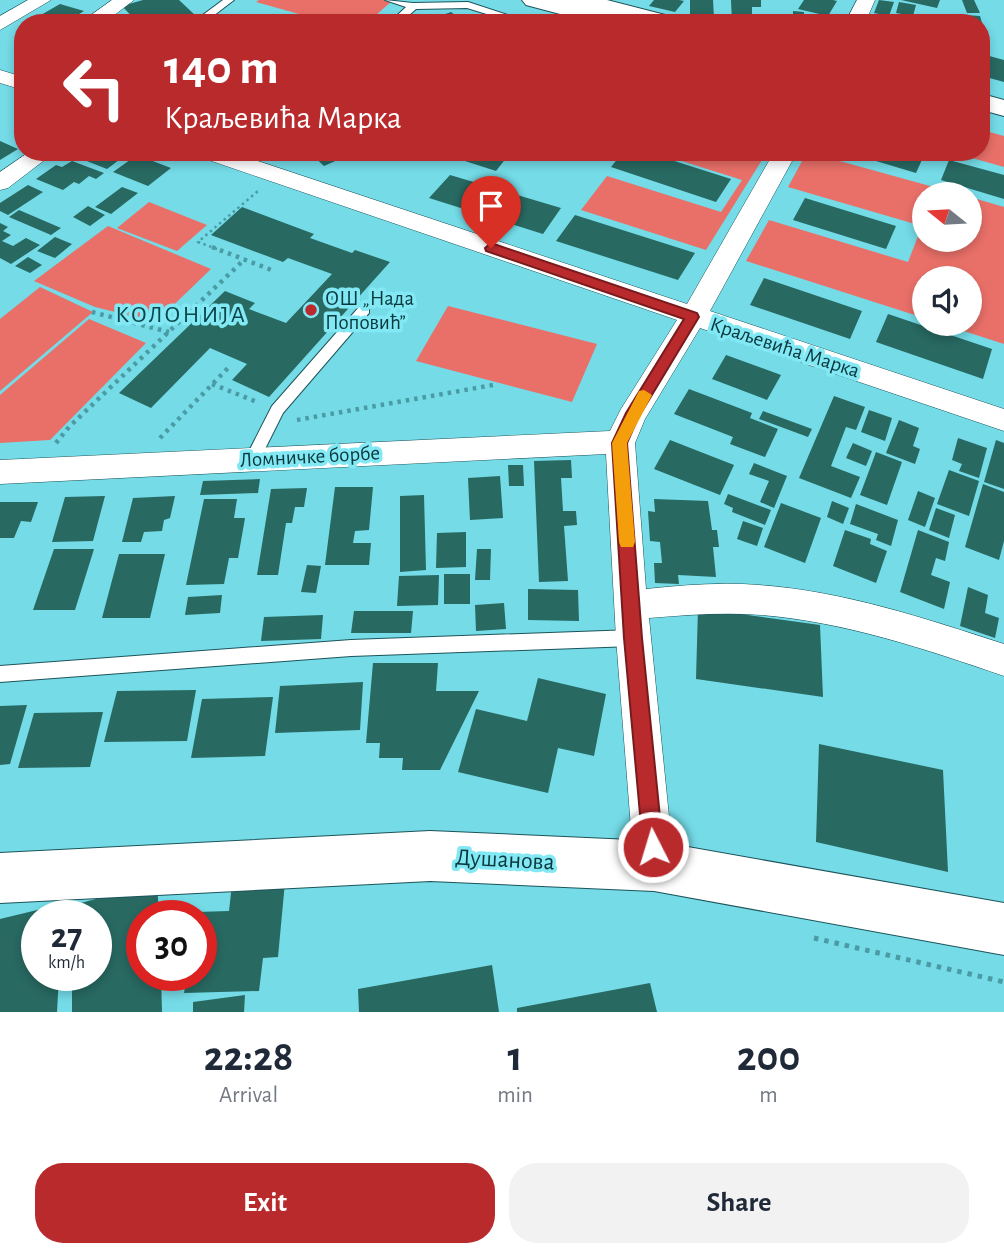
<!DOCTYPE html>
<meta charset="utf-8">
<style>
:root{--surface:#fff;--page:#f2f2f3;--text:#1f2937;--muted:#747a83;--accent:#b92a2d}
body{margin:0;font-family:"Alegreya Sans",sans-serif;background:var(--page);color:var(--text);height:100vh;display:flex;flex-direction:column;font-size:26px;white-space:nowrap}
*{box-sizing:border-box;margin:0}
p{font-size:23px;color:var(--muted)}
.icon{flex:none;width:38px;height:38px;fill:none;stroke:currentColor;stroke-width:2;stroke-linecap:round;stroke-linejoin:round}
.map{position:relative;height:1012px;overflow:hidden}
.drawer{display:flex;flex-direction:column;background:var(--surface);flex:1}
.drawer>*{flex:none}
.guide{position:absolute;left:14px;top:14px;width:976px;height:147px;border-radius:28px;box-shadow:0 4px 10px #0003;background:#b92a2d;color:#fff;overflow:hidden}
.needle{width:46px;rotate:288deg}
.buttons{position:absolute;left:912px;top:182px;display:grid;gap:14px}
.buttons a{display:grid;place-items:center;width:70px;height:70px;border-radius:50%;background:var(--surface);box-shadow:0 4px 10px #0003;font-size:35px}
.speed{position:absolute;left:21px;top:900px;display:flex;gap:14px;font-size:35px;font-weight:700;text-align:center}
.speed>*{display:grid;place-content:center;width:91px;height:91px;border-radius:50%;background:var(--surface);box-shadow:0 4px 10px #0003;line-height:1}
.speed small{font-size:18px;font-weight:400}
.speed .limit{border:10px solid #d22;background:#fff;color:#111}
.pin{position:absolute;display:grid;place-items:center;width:60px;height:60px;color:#fff;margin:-72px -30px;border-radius:50% 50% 50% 0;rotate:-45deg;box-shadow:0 0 7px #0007}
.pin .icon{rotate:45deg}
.me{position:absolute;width:77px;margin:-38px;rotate:355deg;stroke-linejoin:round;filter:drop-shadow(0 0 5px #0008)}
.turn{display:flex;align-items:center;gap:24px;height:147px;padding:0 35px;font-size:32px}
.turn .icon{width:91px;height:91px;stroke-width:2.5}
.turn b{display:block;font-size:49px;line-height:60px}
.eta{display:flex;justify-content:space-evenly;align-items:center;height:119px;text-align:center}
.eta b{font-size:42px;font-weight:700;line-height:49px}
.primary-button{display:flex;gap:14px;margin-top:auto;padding:14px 35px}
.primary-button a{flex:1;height:80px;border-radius:28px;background:var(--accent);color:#fff;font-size:28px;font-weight:700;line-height:80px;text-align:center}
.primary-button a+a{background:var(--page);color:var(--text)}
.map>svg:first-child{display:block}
.green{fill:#e97069}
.building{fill:#286962}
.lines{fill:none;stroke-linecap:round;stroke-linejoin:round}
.service-casing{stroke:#1c545a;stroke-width:2}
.minor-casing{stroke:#1c545a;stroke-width:1}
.secondary-casing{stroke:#1c545a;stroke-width:2}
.primary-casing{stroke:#1c545a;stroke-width:2}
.path-far2{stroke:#4a9ba4;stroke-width:2.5;stroke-dasharray:2.5 3.5;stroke-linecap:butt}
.path-far1{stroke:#4a9ba4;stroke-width:4.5;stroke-dasharray:3.5 5;stroke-linecap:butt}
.path{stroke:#4a9ba4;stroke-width:5;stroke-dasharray:4.5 6;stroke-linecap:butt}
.service{fill:#fff;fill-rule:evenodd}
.minor{fill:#fff;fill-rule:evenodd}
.secondary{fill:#fff;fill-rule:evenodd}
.primary{fill:#fff;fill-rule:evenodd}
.route{fill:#b92a2d;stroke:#781b1d;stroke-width:2}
.slow{fill:#f59e0b}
.poi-dot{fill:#b92a2d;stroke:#82e8f4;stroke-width:2.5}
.labels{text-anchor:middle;stroke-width:7;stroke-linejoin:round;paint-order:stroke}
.poi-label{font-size:21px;fill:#09383d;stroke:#82e8f4;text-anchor:start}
.street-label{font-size:21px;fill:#09383d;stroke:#82e8f4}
.quarter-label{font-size:24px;letter-spacing:2px;fill:#08464c;stroke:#82e8f4}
.near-street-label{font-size:24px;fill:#09383d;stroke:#82e8f4}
</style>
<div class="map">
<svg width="1004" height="1012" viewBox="0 0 1004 1012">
<rect width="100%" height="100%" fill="#74dbe7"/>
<path class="green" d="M259 0H387L392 1 367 23H331L256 2Z
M982 130 1004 136V167L951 152H982Z
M653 152H767L706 250 581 210 607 176 721 212 742 180Z
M807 152 959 194H924V240H970V197L1004 207V344L942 324H970V278H924V318L746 261 769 220 908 262 922 226 788 187Z
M149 202 207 225 177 251 117 228Z
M108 226 211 269 156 322 95 307 34 281Z
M40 287 93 312 0 391V319Z
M448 306 597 344 572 402 416 361Z
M89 319 146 343 50 440 0 443V395Z"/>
<path class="building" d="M143 0H179L196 16 176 23H138L122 6Z
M654 0H679L684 1 675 12 649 6Z
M690 0H713L714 18H707V23L690 19Z
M731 0H761V7H752V23H732Z
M804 0H833L837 1 828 16 798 9Z
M879 0 894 2 889 16 874 13Z
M901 0H940L937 8Z
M962 0H974L980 13H967Z
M899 2 916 5 913 16 896 13Z
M60 4 84 11 65 23H27Z
M793 11 804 12 803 23H793Z
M451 12 466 23H423V22Z
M965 15 980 16 982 23H967Z
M982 54 1004 60V82L982 76Z
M0 141 18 149 0 160Z
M79 152H119L112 157 119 160 107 169 74 156Z
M309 152H356L324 166Z
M437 152H511L496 171Z
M623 152H646L731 179 716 202 611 167Z
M846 152H923L925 153 916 173Z
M137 155 171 168 148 186 113 172Z
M949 160 1004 175V199L941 180Z
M72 161 104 173 96 179 89 176 79 184 74 182 63 190 36 179 56 165 62 167Z
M450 175 561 208 543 234 429 198Z
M28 185 43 192 8 215 0 211V203Z
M122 187 138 193 111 214 95 207Z
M805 198 896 226 886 249 793 220Z
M88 206 105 215 90 226 73 217Z
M242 207 314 234 310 238 352 253 355 250 390 262 269 397 232 380 247 364 210 348 151 408 119 393 225 291 255 303 249 309 286 323 332 274 288 258 283 262 211 235Z
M19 210 61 228 51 235 9 217Z
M575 215 695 253 678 280 556 241Z
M0 223 8 227 3 231 11 235 2 241 13 246 26 238 40 245 11 264 0 258Z
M55 237 72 244 55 258 37 251Z
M28 257 42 265 30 273 15 266Z
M764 278 862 311 850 339 750 305Z
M888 314 992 349 983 379 876 342Z
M726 355 781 375 767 400 712 379Z
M689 389 752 413 750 418 778 429 765 457 730 444 733 437 674 414Z
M834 396 865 407 856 430 846 427 831 466 860 477 851 498 799 478Z
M869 410 892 418 885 441 861 432Z
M763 411 812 429 808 437 759 419Z
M899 420 919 428 913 446 920 449 915 464 886 453Z
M958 438 987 448 979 478 959 471 962 464 952 460Z
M670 440 734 465 720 495 654 469Z
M996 440 1004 443V489L984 482Z
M853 443 872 451 866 466 846 458Z
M876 452 902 462 887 505 860 495Z
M571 460 572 478H561L563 511H576L577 525 564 526 568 581 539 582 534 461Z
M754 463 787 476 774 508 760 502 769 481 749 474Z
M508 465H523L524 486H509Z
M949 470 979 481 969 516 937 504Z
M500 476 503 518 470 520 468 478Z
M260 479 258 493 200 495 203 481Z
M983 484 1004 492V541L999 560 965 547Z
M335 487H373L369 530 355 531 353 543H371L369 565H325Z
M307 488 304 507H295L292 523H286L278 575H257L271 489Z
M918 491 935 498 925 527 908 520Z
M728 494 771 510 765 525 732 512 733 508 724 504Z
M424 495 426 570 400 572V496Z
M105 496 93 541 52 542 65 497Z
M175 496 170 518 164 520 162 531 144 532 141 542H122L133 498Z
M204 499H237L234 518H245L238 558H229L224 584 186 585Z
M654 499 708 501 712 530H717L719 547H713L716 577 678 575 679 584 655 583 654 563H662L660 542 650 541 648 511 655 512Z
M832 501 849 508 843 524 827 517Z
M0 502H38L31 522 21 521 14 538H0Z
M781 503 821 518 805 563 764 547Z
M856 504 898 520 891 546 876 540 878 534 850 524Z
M936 508 955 515 949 538 929 530Z
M743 521 763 528 757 546 737 539Z
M845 530 871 539 870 544 887 551 876 583 833 566Z
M918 530 949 542 945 561 936 558 931 575 950 582 944 609 900 592Z
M466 532V567L436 568 437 533Z
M54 549H94L75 610H33Z
M477 549H491L490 580H475Z
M119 554H165L150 618H102Z
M307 565 321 566 316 593 301 592Z
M444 574H470V604H444Z
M439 575 438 605 397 606 399 576Z
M968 587 988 595 985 613 999 618 995 638 960 626Z
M528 589 578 590 579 621 528 620Z
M222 595 220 613 185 615 188 597Z
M504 603 506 629 476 631 475 605Z
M698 608 820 625 823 697 696 679Z
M354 611H413L411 633H351Z
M323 615 321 639 261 641 264 617Z
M373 663H438L436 691H479L440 770H402L403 758H379L380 743H366Z
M538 678 606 694 594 756 558 748 548 793 458 772 476 709 527 721Z
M363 682 360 730 275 733 280 686Z
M196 690 187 741 104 742 117 691Z
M273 697 265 756 191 758 202 699Z
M27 705 10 764 0 765V706Z
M103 712 90 767 18 768 34 713Z
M819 744 943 770 948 872 816 842Z
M285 882 278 957 263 958 259 991 184 993 187 975H201V915H196V912L229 911 232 884Z
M157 883 159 915H142V975H161L162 1012H72V975H96V915H73V905Z
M62 904V915H37V975H59L57 1012H0V919Z
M492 965 499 1012H359L358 989Z
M650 983 657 1012H517V1008Z
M245 995 244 1012H193V1002Z"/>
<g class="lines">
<defs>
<path id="service" d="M223 0H234L204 23H192Z
M385 0 413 3 468 2 532 23H516L467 8 416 9 400 23H389L406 7Z
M241 152H254L241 164H233L231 162Z
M364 305 369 307V313L283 413 258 463H248L245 459 272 406 359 307Z
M633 630 639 632 642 638 639 644 633 646 351 656 0 682V666L351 640Z"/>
<path id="minor" d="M28 0H51L0 30V16Z
M112 0H134L104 23H80Z
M857 0H875L865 23H845Z
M0 70 23 77V90L0 83Z
M29 152H55L8 188 0 190V172Z
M197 152H231L687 304 774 152H797L710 311 1004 409V431L700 328 645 419 635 443 646 589C684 585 722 582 759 585 843 591 924 618 1004 644V676C925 649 845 622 761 615 724 612 686 615 649 618L674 866 668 880 654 886 640 880 634 866 616 638 606 454 0 484V460L610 431 621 409 677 320 200 157Z"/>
<path id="secondary" d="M430 831 654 841 1004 903V955L654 891 430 881 0 903V853Z"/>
<path id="primary" d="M522 0H607L677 18 681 23H640L613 16 612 23H594L526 5Z
M982 94 1004 100V116L982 110Z"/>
</defs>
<use href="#service" class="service-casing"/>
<use href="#minor" class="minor-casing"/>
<use href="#secondary" class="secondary-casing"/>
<use href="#primary" class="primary-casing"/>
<path class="path-far2" d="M217 249 198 242 258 191"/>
<path class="path-far1" d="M212 247 274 271
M92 312 169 332
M212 384 257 402
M297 420 493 385
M160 438 229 367
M56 443 69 427 245 259"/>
<path class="path" d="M814 938 1004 982"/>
<use href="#service" class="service"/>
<use href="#minor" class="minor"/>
<use href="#secondary" class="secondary"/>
<use href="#primary" class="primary"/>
</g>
<path class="route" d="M491 243 697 313 699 317 638 418 627 443 642 638 663 847 660 854 653 857 646 854 643 847 624 638 612 443 626 413 684 319 486 251 485 248Z"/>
<path class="slow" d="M644 390 652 395 627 443 635 542 633 547H621L619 542 612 443 639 391Z"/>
<circle class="poi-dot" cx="311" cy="310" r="7"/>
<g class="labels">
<g class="poi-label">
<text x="325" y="305">ОШ „Нада<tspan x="325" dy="24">Поповић”</tspan></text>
</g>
<g class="street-label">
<text transform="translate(785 347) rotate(18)" y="7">Краљевића Марка</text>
<text transform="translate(310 456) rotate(-3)" y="7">Ломничке борбе</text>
</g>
<g class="quarter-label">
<text x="181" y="322">КОЛОНИЈА</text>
</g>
<g class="near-street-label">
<text transform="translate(505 859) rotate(3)" y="8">Душанова</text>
</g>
</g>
</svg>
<div class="buttons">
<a><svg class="needle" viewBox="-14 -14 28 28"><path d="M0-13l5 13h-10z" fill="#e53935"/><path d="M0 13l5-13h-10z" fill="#747a83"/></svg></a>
<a><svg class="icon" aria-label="sound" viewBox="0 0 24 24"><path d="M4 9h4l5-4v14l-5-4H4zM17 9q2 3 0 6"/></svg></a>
</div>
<div class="speed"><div>27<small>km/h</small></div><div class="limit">30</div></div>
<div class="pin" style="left:491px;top:248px;background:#d93025"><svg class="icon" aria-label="arrive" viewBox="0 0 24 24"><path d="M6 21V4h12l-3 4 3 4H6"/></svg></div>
<svg class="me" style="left:653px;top:847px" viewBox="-20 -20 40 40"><circle r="17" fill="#b92a2d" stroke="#fff" stroke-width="3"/><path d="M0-11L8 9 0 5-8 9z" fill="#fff"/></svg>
<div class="guide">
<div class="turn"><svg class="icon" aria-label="left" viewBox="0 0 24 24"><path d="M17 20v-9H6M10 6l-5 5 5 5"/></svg><div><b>140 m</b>Краљевића Марка</div></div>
</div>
</div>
<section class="drawer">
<div class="eta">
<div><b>22:28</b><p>Arrival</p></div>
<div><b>1</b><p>min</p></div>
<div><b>200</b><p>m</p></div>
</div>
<div class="primary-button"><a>Exit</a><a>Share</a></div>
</section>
